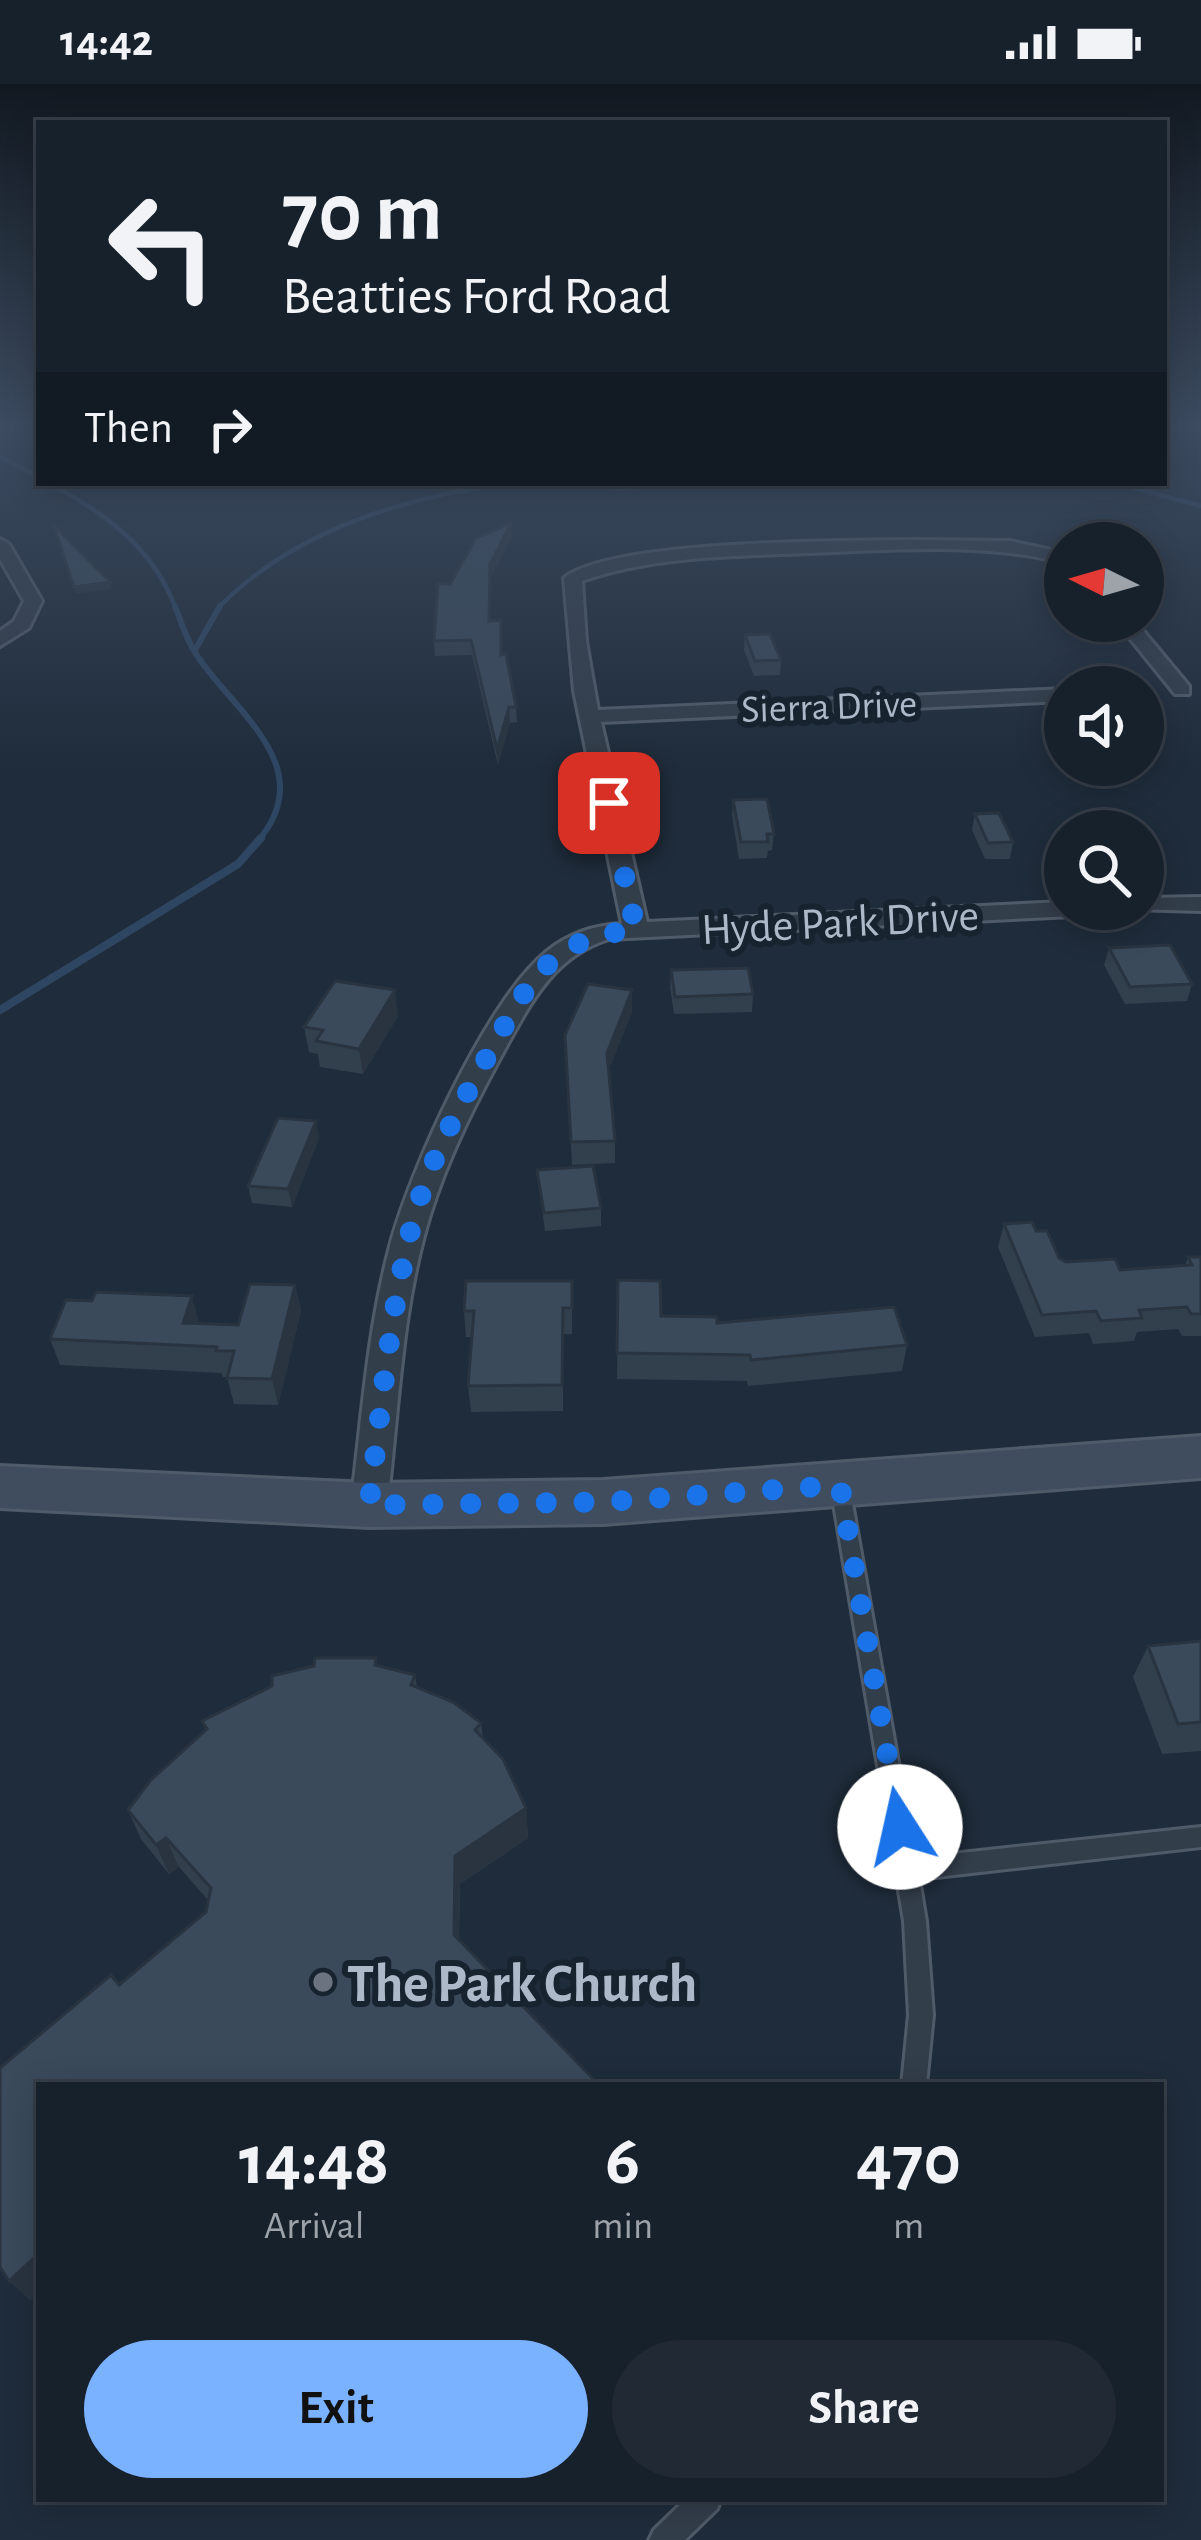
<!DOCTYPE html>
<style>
:root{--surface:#17212c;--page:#202934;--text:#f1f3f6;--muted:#9ea3a9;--line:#363e48;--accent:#7bb2ff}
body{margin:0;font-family:"Alegreya Sans",sans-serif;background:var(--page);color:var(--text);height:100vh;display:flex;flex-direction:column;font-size:45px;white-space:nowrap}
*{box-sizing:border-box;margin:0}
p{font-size:39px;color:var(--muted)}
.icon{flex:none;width:66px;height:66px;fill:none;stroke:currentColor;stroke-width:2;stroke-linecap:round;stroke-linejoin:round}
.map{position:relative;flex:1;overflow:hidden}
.sheet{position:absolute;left:36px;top:1998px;width:1128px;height:420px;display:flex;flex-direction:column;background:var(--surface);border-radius:0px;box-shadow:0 6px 30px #0003,0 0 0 3px var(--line)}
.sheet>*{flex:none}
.banner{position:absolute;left:36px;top:36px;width:1131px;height:366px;border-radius:0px;box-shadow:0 6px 30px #0003,0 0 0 3px var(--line);background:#17212c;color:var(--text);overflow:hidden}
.needle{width:78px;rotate:275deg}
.controls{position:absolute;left:1044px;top:438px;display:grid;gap:24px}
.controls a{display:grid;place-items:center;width:120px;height:120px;border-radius:50%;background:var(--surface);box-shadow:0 6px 30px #0003,0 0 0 3px var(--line);font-size:60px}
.pin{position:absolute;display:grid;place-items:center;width:102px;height:102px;color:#fff;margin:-51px;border-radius:24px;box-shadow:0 6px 18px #0006}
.me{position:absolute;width:132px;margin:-66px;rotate:350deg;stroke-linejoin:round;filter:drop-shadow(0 0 9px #0008)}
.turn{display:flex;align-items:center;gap:42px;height:252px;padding:0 48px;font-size:54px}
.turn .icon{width:156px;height:156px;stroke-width:2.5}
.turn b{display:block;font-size:84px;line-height:102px}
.then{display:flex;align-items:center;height:114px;padding:0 48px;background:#0003;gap:24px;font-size:45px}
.eta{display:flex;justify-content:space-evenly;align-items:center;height:204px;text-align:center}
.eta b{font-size:72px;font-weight:700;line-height:84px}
.primary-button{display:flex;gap:24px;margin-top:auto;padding:24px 48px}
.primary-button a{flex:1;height:138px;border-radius:72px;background:var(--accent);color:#111;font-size:48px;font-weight:700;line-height:138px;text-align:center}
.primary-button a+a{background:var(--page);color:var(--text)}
.status{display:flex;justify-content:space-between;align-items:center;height:84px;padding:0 60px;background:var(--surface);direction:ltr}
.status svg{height:33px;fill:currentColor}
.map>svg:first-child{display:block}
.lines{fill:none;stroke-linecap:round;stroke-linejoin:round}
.stream-far2{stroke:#2f4662;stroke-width:4.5}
.stream-far1{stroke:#2f4662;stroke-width:6}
.stream{stroke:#2f4662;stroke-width:8}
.service-casing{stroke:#505b69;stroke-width:6}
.minor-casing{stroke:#505b69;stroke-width:6}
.secondary-casing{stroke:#505b69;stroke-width:6}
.service{fill:#333e4b;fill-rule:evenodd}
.minor{fill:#333e4b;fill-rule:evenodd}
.secondary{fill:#404d5f;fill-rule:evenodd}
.wall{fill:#32404e}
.shaded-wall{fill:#293440}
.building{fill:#3a4a5b;stroke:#293440;stroke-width:3}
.route{stroke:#1a73e8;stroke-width:21;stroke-dasharray:0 37.8}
.worship-dot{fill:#6b7280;stroke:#182330;stroke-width:4.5}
.labels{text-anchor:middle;stroke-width:12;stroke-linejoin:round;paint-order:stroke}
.far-street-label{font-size:39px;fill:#adb8c8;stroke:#182330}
.street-label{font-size:45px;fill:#adb8c8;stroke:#182330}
.near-poi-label{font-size:54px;font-weight:bold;fill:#adb8c8;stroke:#182330;text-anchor:start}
</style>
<div class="status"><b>14:42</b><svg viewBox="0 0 49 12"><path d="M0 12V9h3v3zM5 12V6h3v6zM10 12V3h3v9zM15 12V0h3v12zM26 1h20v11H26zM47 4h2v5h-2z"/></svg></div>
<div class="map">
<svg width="1201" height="2456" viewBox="0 0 1201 2456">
<rect width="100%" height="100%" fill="#1f2c3b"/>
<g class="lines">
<path class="stream-far2" d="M0 373 39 393
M49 399C105 429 153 463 176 525
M554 399 620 404 725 399
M1116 399 1201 422
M217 525C294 446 400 415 506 399"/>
<path class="stream-far1" d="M175 522C182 540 187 558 198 573 236 629 320 684 258 757
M195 566 220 522"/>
<path class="stream" d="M0 926 238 780 261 754"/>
<defs>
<path id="service" d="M840 1395 846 1397 849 1402 915 1774 1201 1743V1763L919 1795 926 1837 933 1931 926 2001H902L909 1931 904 1837 831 1402 834 1397Z
M686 2415H721L717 2425 685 2456H649L654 2446Z"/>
<path id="minor" d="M1188 339H1201V346Z
M0 455 9 460 42 517 29 544 0 562V547L14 537 24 517 0 475Z
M912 456 1010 457 1065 469V479C982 458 894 466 809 469 734 472 653 472 582 497L586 557 598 626 1065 605V617L601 638 647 838 1065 818V825H1085L1073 832 609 855C554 872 531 918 505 965 476 1018 448 1073 430 1131 401 1225 399 1325 387 1421L382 1432 369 1436 356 1432 351 1421C362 1336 367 1250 389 1166 408 1090 486 917 546 868 568 850 594 841 622 840L574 607 564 494C613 456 842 457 912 456Z
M1116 537H1135L1189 602V610H1175Z
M1201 813V827L1133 825H1143V814Z"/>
<path id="secondary" d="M1201 1352V1394L603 1440 369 1443 0 1424V1382L369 1399 603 1396Z"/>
</defs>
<use href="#service" class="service-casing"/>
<use href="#minor" class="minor-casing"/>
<use href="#secondary" class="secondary-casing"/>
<use href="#service" class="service"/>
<use href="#minor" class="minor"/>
<use href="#secondary" class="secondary"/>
</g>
<path class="wall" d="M512 453 490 494V537L516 623 517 638 510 639 498 681 472 571 435 572 434 557 450 500Z
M745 551 781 576 780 591 754 592 744 566Z
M733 716 774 750 772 766 768 767 767 774 739 775 732 732Z
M975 730 1013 758 1010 775H985L972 746Z
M1109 864 1192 900 1187 917 1125 920 1104 881Z
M671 886 753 910 752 928 674 930 670 903Z
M632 906V928L608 987 615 1057V1079L572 1081 566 973Z
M398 932 363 990 320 983 318 970 309 968 304 943Z
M319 1054 292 1123 252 1119 248 1102Z
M537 1086 601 1124V1142L545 1147Z
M1004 1140 1036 1147 1059 1174 1066 1178 1120 1186 1185 1182 1188 1173H1201V1252H1182L1178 1245 1137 1248 1134 1257 1093 1260 1089 1249 1035 1253 998 1163Z
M618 1196 661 1232 907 1261 902 1287 748 1302 747 1297 617 1295Z
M572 1197V1250H563V1327L471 1328 468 1302 472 1253H466L464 1227Z
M295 1201 301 1227 278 1321 234 1320 227 1293H223L221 1289 60 1281 50 1255 199 1238V1240L238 1241Z
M1201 1557V1667L1162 1670 1133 1593 1148 1562Z
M315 1574H376L377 1582 415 1591 417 1603 453 1618 481 1639 483 1654 503 1675 526 1724 528 1754 460 1800 459 1856 599 2001H39V2207L30 2216 9 2197 0 2183V1984L111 1891 119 1901 206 1828 208 1816 179 1783 169 1790 141 1755 128 1726 150 1697 205 1646 202 1637 272 1602V1592L314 1582Z"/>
<path class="shaded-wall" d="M511 439 512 453 490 494V552V480Z
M110 498 111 505 76 510 74 503Z
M509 623 510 639 498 681 497 665Z
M395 906 398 932 363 990 359 965Z
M632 906V928L607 991V969Z
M316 1037 319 1054 292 1123 288 1105Z
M295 1201 301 1227 278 1321 272 1295Z
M192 1212 199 1238 191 1262 183 1239Z
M526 1724 528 1754 460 1800 458 1878 454 1851 455 1772Z
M166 1754 179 1783 169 1790 156 1761Z
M39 2169V2207L30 2216 9 2197Z"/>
<path class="building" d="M511 439 490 480 489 537 501 536V571L506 570 516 623H509L497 665 471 556 434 557 438 500H450L476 454Z
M54 442 110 498 74 503Z
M770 550 781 576 755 577 745 551Z
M767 715 774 750H767L768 758H741L733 716Z
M999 729 1013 758 988 759 975 730Z
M1170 861 1192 900 1130 903 1109 864Z
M748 884 753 910 675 913 671 886Z
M335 897 395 906 359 965 316 957 323 946 304 943Z
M588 900 632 906 607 969 615 1057 571 1058 565 951Z
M278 1034 316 1037 288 1105 248 1102Z
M593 1082 601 1124 544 1129 537 1086Z
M1032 1138 1036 1147H1047L1059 1174 1066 1178 1115 1175 1120 1186 1192 1181 1188 1173H1201V1230H1191L1187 1223 1139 1226 1142 1234 1101 1237 1096 1227 1042 1231 1004 1140Z
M618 1196 660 1197 661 1232 717 1233V1239L894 1223 907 1261 751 1276 750 1271 617 1269Z
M466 1197H572V1224H563L562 1301 468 1302 474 1227H464Z
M250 1200 295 1201 272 1295 227 1294 234 1267H216L217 1263 50 1255 66 1216 92 1217 96 1208 192 1212 183 1239 238 1241Z
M1201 1557V1638L1178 1640 1148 1562Z
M315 1574H376L375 1581 415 1591 411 1601 453 1618 481 1639 475 1646 503 1675 526 1724 455 1772 454 1851 599 2001H39V2169L9 2197 0 2183V1984L111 1891 119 1901 206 1828 211 1804 166 1754 156 1761 128 1726 150 1697 207 1645 202 1637 272 1602V1592L314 1582Z"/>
<linearGradient id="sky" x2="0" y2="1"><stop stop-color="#111820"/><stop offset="0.5" stop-color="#3c4b60"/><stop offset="1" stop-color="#3c4b60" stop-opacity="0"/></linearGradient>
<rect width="1201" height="683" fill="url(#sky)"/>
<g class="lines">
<path class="route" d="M609 719 636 846C550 853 530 896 491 966 460 1021 428 1079 412 1141 389 1232 381 1328 369 1421L603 1418 840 1401 900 1743"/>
</g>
<circle class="worship-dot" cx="323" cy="1898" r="12"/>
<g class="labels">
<g class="far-street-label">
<text transform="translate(829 621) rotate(-2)" y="14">Sierra Drive</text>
</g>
<g class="street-label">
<text transform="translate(840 837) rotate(-3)" y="16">Hyde Park Drive</text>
</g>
<g class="near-poi-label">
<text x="347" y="1917">The Park Church</text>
</g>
</g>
</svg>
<div class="controls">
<a><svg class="needle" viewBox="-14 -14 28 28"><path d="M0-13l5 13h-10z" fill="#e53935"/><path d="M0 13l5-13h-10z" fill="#9ea3a9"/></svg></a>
<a><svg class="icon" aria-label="sound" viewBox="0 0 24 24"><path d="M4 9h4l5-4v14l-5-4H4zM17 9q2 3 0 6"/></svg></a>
<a><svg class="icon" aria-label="search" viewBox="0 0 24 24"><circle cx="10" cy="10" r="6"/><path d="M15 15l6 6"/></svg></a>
</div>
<div class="pin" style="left:609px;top:719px;background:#d93025"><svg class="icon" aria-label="arrive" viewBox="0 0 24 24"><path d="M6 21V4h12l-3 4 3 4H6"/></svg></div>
<svg class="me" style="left:900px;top:1743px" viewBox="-20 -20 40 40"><circle r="19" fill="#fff"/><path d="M0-13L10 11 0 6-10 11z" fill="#1a73e8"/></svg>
<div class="banner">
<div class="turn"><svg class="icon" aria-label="left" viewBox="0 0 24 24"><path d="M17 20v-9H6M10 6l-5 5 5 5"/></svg><div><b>70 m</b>Beatties Ford Road</div></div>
<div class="then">Then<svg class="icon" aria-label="right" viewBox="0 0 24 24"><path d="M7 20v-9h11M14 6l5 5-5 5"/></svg></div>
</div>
<section class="sheet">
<div class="eta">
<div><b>14:48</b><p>Arrival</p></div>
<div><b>6</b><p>min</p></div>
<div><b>470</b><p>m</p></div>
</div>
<div class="primary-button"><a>Exit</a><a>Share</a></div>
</section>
</div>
